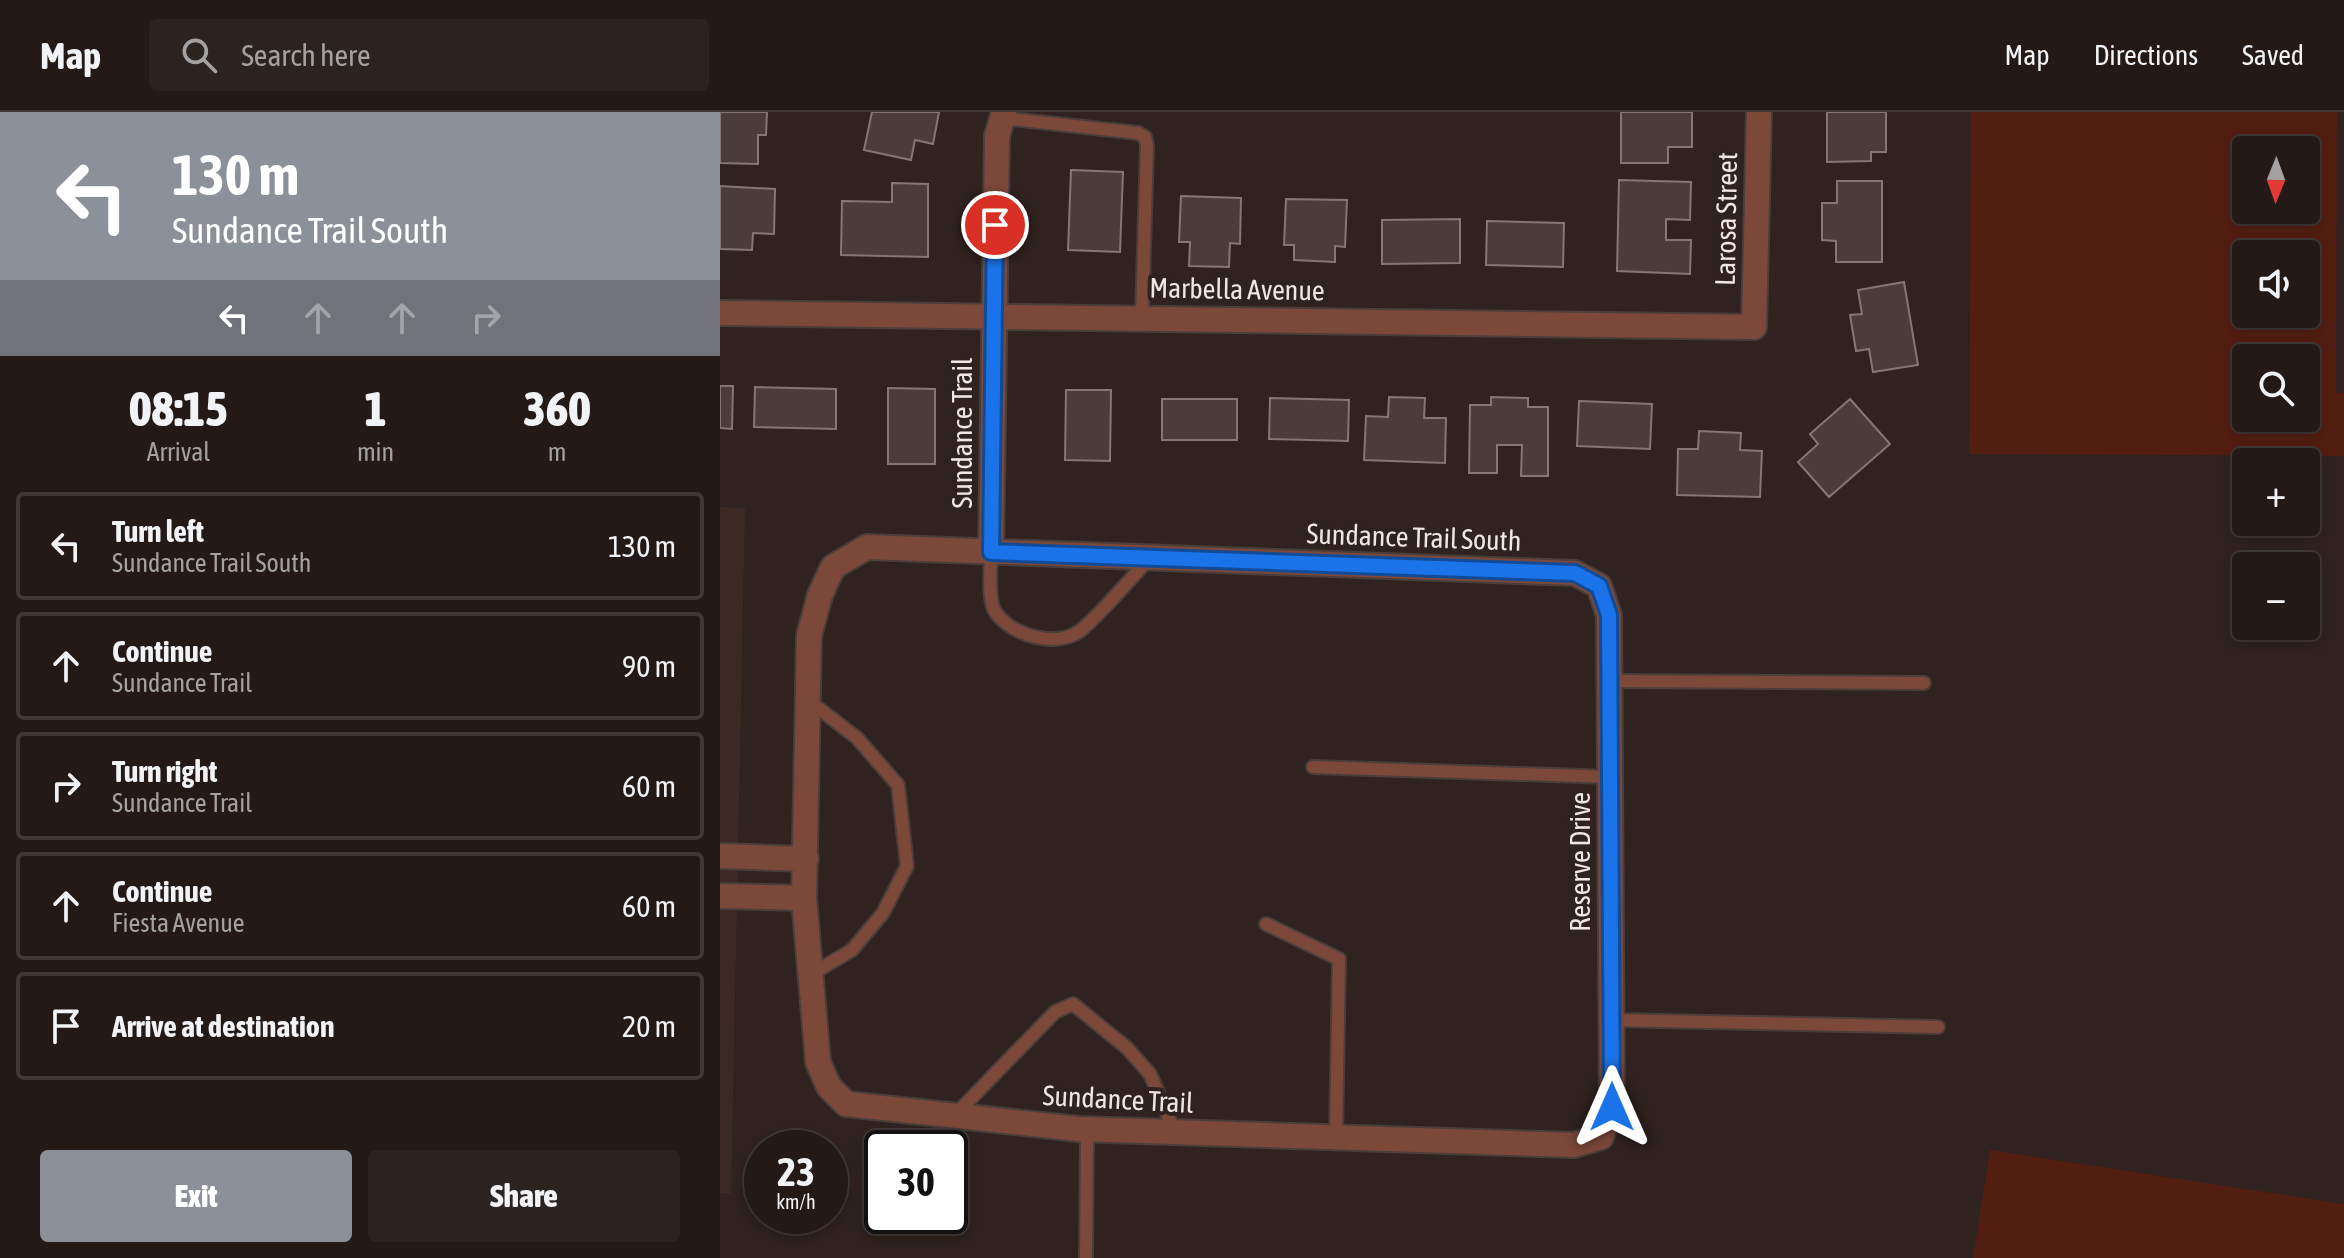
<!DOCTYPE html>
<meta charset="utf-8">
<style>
:root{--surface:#231a17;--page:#2b2320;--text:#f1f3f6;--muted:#a3a1a1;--line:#403836;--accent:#8c9099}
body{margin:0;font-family:"Asap Condensed",sans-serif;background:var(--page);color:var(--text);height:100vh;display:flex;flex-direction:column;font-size:30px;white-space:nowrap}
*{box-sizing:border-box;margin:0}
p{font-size:26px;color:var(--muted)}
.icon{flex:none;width:44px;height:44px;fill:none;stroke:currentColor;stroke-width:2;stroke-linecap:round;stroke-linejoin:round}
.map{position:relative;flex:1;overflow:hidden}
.sheet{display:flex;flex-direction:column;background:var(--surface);width:720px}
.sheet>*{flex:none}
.banner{background:#8c9099;color:#fff;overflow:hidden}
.needle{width:52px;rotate:181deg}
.buttons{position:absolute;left:1512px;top:24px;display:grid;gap:16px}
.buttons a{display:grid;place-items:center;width:88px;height:88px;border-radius:8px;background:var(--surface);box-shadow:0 4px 12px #0003,0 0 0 2px var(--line);font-size:40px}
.speed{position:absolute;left:24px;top:1018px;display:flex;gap:16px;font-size:40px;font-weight:700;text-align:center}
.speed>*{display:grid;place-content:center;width:104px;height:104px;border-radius:50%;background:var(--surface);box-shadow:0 4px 12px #0003,0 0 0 2px var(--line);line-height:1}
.speed small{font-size:20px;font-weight:400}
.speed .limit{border:4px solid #111;border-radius:12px;background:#fff;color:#111}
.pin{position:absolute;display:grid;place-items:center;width:68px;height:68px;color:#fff;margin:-34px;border:4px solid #fff;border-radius:50%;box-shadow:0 2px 8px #0007}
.me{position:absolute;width:88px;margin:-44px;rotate:0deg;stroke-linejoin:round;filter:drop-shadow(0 0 6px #0008)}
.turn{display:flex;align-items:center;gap:28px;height:168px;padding:0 40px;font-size:36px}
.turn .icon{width:104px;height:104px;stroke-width:2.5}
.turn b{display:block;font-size:56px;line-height:68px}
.lanes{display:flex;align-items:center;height:76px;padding:0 40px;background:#0003;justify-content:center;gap:40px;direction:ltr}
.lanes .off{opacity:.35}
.eta{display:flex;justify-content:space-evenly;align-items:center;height:136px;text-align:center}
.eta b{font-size:48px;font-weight:800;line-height:56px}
.button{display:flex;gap:16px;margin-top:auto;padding:16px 40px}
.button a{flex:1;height:92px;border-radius:8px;background:var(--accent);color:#fff;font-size:32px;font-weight:800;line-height:92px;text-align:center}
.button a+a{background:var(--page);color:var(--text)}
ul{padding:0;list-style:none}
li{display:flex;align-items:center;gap:24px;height:108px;margin:0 16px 12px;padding:0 24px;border:4px solid var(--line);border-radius:8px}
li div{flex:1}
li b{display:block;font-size:30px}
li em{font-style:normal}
header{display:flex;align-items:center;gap:48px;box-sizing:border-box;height:112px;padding:0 40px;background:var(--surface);border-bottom:2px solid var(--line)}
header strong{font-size:38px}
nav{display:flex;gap:44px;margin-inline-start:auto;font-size:28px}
.search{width:560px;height:72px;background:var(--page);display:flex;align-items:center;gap:20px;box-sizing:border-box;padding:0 28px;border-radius:8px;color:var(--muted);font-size:30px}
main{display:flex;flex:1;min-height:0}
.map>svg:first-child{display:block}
.built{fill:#3c2924}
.green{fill:#511e11;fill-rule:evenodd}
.building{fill:#4a3d39;stroke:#867672;stroke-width:2}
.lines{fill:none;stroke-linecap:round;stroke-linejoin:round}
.service-casing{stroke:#4a3e3b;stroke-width:16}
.minor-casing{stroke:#4a3e3b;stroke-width:28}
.service{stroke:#7b483a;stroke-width:12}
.minor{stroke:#7b483a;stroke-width:24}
.route-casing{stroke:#114b97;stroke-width:20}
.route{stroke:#1a73e8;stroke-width:14}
.labels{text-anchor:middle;stroke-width:8;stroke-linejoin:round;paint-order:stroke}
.street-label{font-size:28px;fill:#efe7e4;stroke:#2f221f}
</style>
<header>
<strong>Map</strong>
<div class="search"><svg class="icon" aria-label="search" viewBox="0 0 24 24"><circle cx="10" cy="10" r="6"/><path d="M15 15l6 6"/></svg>Search here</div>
<nav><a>Map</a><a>Directions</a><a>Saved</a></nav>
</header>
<main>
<section class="sheet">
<div class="banner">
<div class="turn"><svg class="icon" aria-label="left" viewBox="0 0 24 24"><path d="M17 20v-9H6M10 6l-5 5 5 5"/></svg><div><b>130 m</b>Sundance Trail South</div></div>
<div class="lanes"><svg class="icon" aria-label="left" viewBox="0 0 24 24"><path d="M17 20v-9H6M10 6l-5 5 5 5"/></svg><svg class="icon off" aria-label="ahead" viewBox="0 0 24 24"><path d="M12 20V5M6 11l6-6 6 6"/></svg><svg class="icon off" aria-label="ahead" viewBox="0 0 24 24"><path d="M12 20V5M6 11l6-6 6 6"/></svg><svg class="icon off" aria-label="right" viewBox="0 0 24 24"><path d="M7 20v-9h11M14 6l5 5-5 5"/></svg></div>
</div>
<div class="eta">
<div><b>08:15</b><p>Arrival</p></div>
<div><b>1</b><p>min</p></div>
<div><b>360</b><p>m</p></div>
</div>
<ul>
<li><svg class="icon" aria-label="left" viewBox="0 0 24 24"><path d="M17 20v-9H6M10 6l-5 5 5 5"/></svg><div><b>Turn left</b><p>Sundance Trail South</p></div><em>130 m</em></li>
<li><svg class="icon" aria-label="ahead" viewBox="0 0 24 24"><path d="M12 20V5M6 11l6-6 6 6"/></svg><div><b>Continue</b><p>Sundance Trail</p></div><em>90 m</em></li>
<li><svg class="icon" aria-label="right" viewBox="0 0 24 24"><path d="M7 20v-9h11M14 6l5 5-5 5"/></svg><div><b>Turn right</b><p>Sundance Trail</p></div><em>60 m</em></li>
<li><svg class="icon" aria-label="ahead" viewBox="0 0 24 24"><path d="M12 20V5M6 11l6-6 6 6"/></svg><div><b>Continue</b><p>Fiesta Avenue</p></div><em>60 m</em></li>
<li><svg class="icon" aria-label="arrive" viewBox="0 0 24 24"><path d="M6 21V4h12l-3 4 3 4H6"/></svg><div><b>Arrive at destination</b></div><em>20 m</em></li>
</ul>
<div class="button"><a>Exit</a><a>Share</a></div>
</section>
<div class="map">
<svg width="1624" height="1146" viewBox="0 0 1624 1146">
<rect width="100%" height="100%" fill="#2f221f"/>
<path class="built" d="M0 395 25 396 11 1082 0 1081Z"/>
<path class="green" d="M1251 0H1617L1616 280 1624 281V344L1249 342ZM1526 38H1586V98H1526ZM1526 142H1586V202H1526ZM1526 246H1586V306H1526Z
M1270 1038 1624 1092V1146H1253Z"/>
<path class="building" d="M0 0H47L46 23H38V52L0 51Z
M152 0H219L213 32 195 28 191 48 144 38Z
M901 0H972V35H948V51H901Z
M1107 0H1166V40H1151V49L1107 50Z
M351 58 403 60 400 140 348 138Z
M899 68 971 70 970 108 946 107V128H971L970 162 897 159Z
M1117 69H1162V150H1116V129L1102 128V91H1117Z
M172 71 208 72V145L121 143 122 89 172 90Z
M0 74 55 77 54 122 33 121 32 138 0 137Z
M461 84 521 86 520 132 510 131 509 155 469 154 470 130H459Z
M566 87 627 88 625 135 615 134V150L574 148V133H564Z
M740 107V151L662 152V108Z
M767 109 844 111 843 155 766 153Z
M1184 170 1198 253 1153 260 1149 237 1136 239 1130 203 1142 202 1138 178Z
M0 274H13L12 317 0 316Z
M35 275 116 277V317L34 315Z
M168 276 215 277V352H168Z
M346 278H391L390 349 345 348Z
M669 285 705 286 704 306H726L725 351 644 348 646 304 668 305Z
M771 285 808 286V295H828V364H801L802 333H777V361H749L750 293H771Z
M550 286 629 288 628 329 549 327Z
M442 287H517V328H442Z
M1130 287 1170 332 1109 385 1078 350 1098 332 1090 322Z
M859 289 932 292 930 337 857 334Z
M979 319 1021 321 1020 338 1042 339 1040 385 957 383 958 337H978Z"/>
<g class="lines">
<defs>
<path id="service" d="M282 6 418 21 425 25 427 33 422 205
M271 440C271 454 267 490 276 501 293 524 336 536 360 519 381 502 409 468 429 447
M889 569 1204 571
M88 588 137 626 178 673 187 754 163 801 132 838 90 863
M593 655 890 665
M546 812 619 847 616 1025
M891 908 1218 915
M234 1004 335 900 353 892 407 936 430 962 455 1020
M366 1146 367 1018"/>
<path id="minor" d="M0 201 1034 215 1039 0
M147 435 855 461 879 474 889 503 892 995 881 1025 854 1033 359 1017 126 992 109 975 98 950 84 786 89 524 100 483 113 455Z
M271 440 277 24 284 0
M0 744 86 747
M0 784 84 786"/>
</defs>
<use href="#service" class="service-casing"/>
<use href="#minor" class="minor-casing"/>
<use href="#service" class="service"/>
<use href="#minor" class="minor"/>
</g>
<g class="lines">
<defs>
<path id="route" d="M275 113 271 440 855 461 879 474 889 503 892 995"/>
</defs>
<use href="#route" class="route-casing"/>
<use href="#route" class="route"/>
</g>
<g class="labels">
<g class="street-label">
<text transform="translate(1006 107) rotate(-89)" y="10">Larosa Street</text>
<text transform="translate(517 177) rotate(1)" y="10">Marbella Avenue</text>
<text transform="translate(242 321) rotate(-90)" y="10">Sundance Trail</text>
<text transform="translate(694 425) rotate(2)" y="10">Sundance Trail South</text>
<text transform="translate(860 750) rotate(-90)" y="10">Reserve Drive</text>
<text transform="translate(398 987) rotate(3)" y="10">Sundance Trail</text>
</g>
</g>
</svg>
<div class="buttons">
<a><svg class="needle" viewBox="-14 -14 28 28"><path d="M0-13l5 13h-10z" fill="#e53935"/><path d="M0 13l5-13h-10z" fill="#a3a1a1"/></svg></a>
<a><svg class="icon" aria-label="sound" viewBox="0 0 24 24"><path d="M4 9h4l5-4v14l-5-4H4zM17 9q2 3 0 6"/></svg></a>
<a><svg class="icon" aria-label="search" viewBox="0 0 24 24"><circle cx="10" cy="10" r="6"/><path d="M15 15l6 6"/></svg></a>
<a>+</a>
<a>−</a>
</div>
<div class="speed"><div>23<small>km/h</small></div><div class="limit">30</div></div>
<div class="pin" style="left:275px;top:113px;background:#d93025"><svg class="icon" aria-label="arrive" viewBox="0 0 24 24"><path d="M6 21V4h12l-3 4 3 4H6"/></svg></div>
<svg class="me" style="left:892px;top:995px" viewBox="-20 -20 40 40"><path d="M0-17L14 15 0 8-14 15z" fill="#1a73e8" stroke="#fff" stroke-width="4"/></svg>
</div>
</main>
